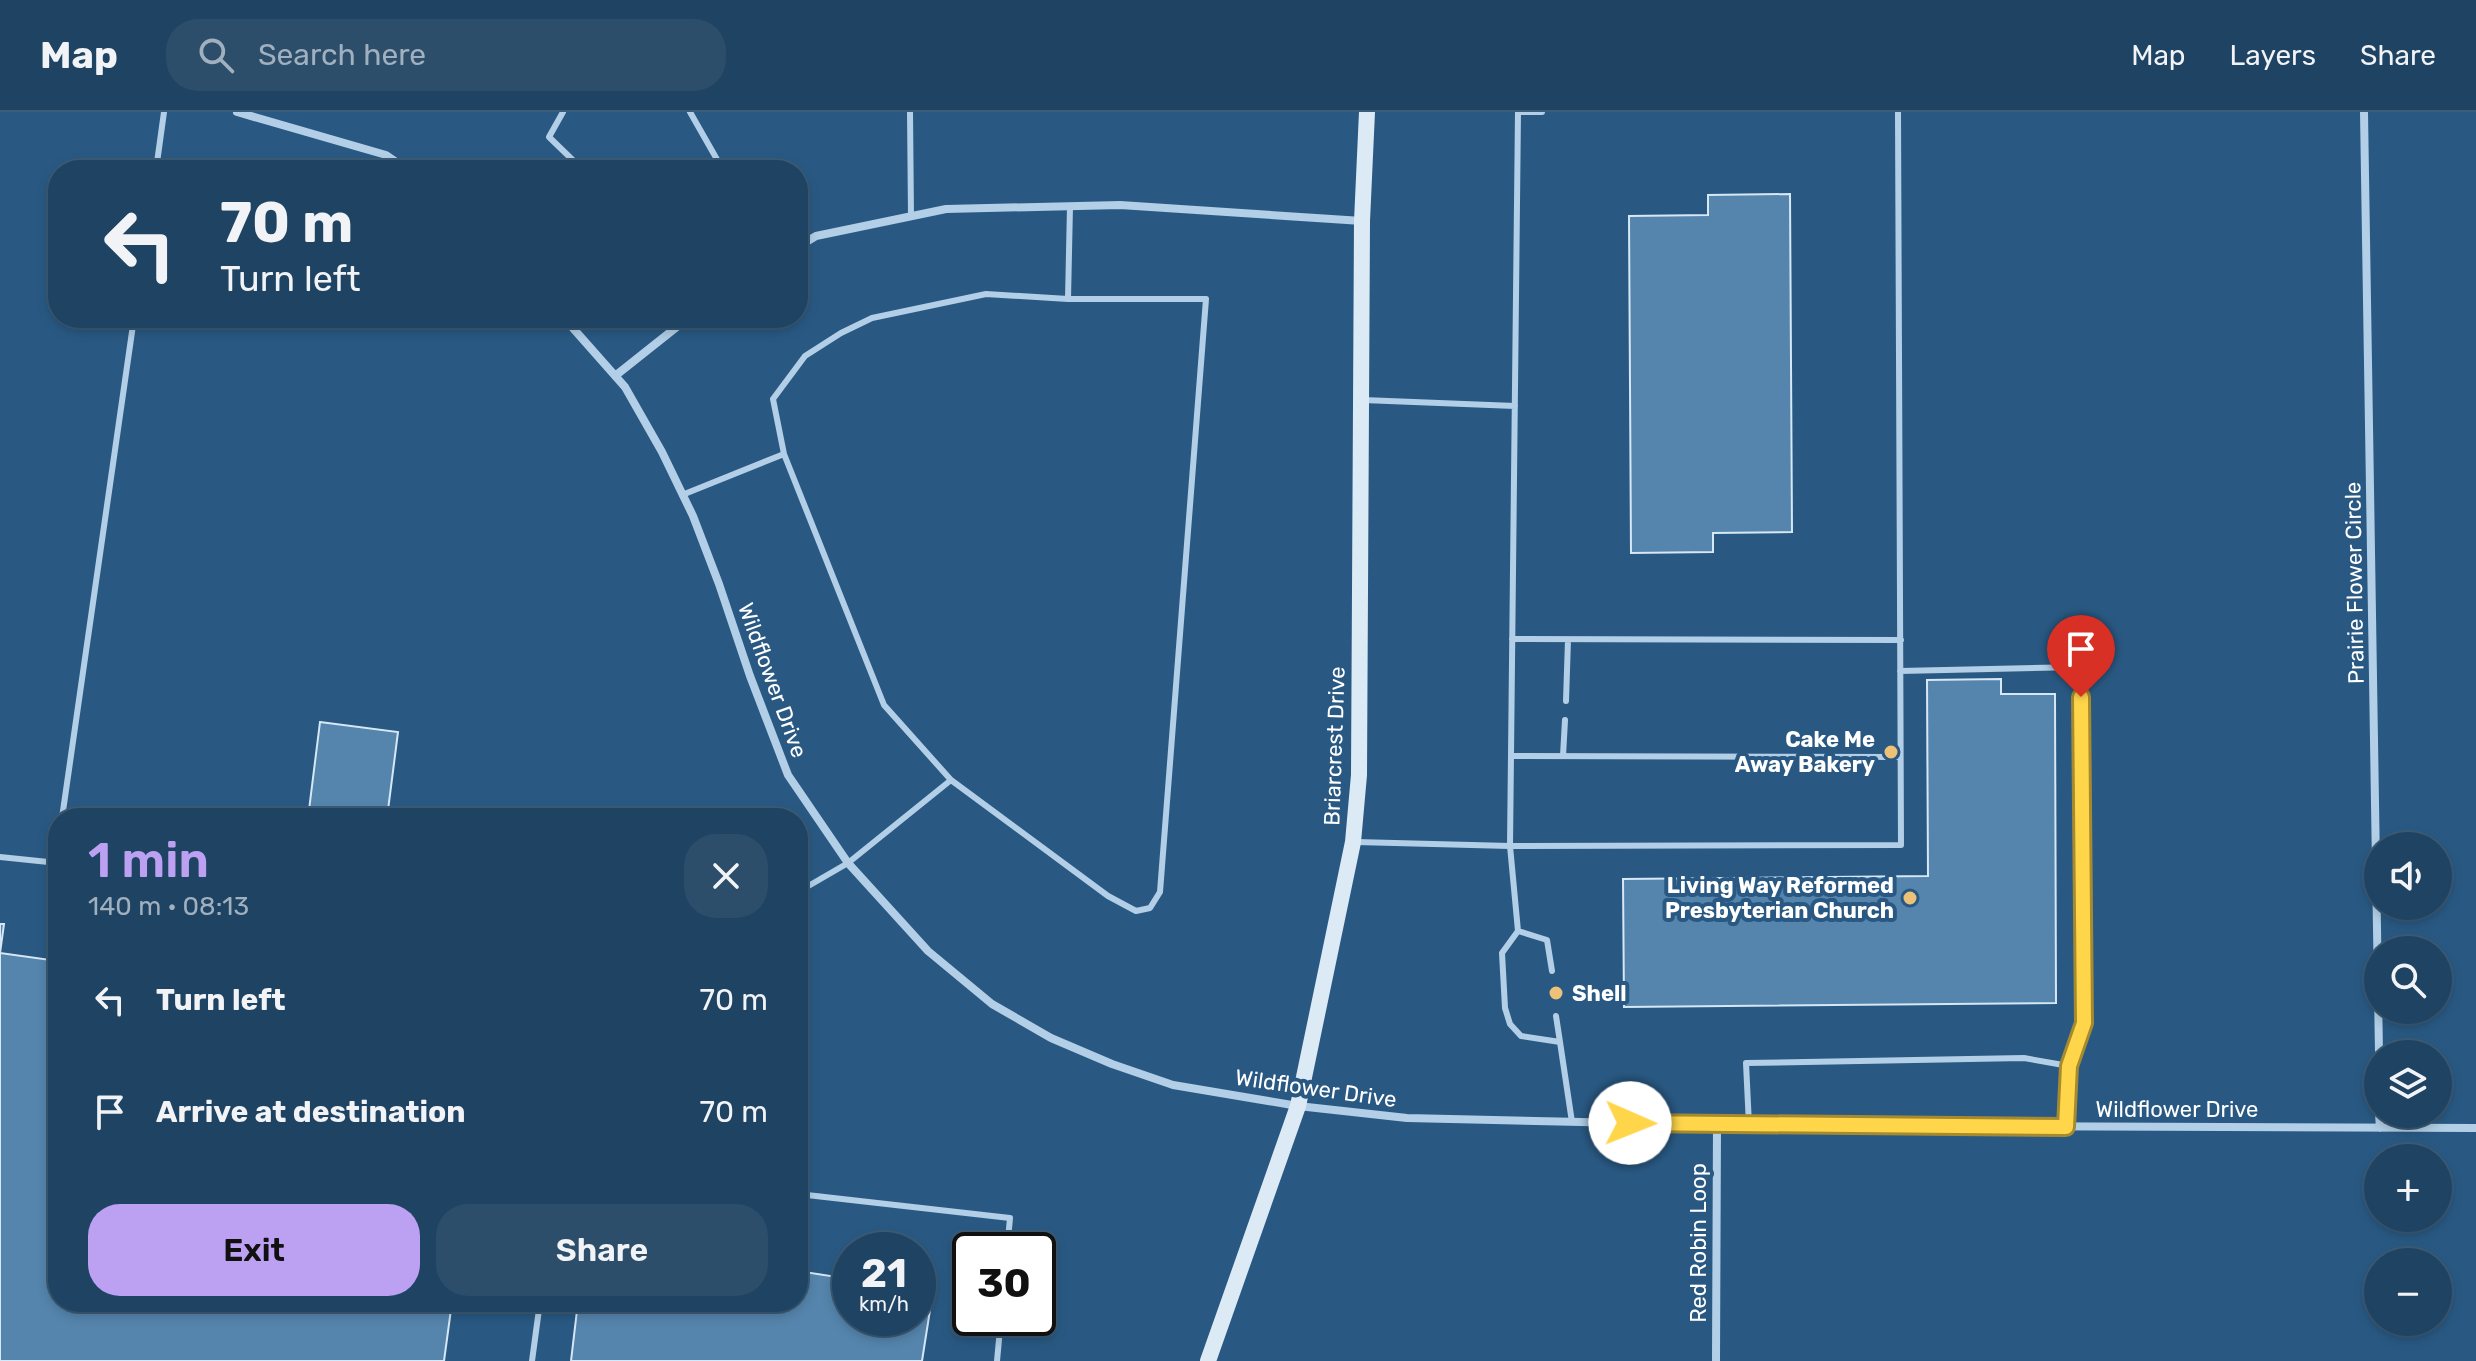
<!DOCTYPE html>
<meta charset="utf-8">
<style>
:root{--surface:#1f4362;--page:#2c4e6b;--text:#f1f3f6;--muted:#a1b0be;--line:#3c5c77;--accent:#bca0f2}
body{margin:0;font-family:Rubik,sans-serif;background:var(--page);color:var(--text);height:100vh;display:flex;flex-direction:column;font-size:30px;white-space:nowrap}
*{box-sizing:border-box;margin:0}
p{font-size:26px;color:var(--muted)}
.icon{flex:none;width:44px;height:44px;fill:none;stroke:currentColor;stroke-width:2;stroke-linecap:round;stroke-linejoin:round}
.map{position:relative;flex:1;overflow:hidden}
.details{position:absolute;left:48px;top:696px;width:760px;height:504px;display:flex;flex-direction:column;background:var(--surface);border-radius:32px;box-shadow:0 4px 12px #0003,0 0 0 2px var(--line)}
.details>*{flex:none}
.banner{position:absolute;left:48px;top:48px;width:760px;height:168px;border-radius:32px;box-shadow:0 4px 12px #0003,0 0 0 2px var(--line);background:#1f4362;color:var(--text);overflow:hidden}
.fabs{position:absolute;left:2364px;top:720px;display:grid;gap:16px}
.fabs a{display:grid;place-items:center;width:88px;height:88px;border-radius:50%;background:var(--surface);box-shadow:0 4px 12px #0003,0 0 0 2px var(--line);font-size:40px}
.speed{position:absolute;left:832px;top:1120px;display:flex;gap:16px;font-size:40px;font-weight:700;text-align:center}
.speed>*{display:grid;place-content:center;width:104px;height:104px;border-radius:50%;background:var(--surface);box-shadow:0 4px 12px #0003,0 0 0 2px var(--line);line-height:1}
.speed small{font-size:20px;font-weight:400}
.speed .limit{border:4px solid #111;border-radius:12px;background:#fff;color:#111}
.pin{position:absolute;display:grid;place-items:center;width:68px;height:68px;color:#fff;margin:-82px -34px;border-radius:50% 50% 50% 0;rotate:-45deg;box-shadow:0 0 8px #0007}
.pin .icon{rotate:45deg}
.me{position:absolute;width:88px;margin:-44px;rotate:91deg;stroke-linejoin:round;filter:drop-shadow(0 0 6px #0008)}
.turn{display:flex;align-items:center;gap:28px;height:168px;padding:0 40px;font-size:36px}
.turn .icon{width:104px;height:104px;stroke-width:2.5}
.turn b{display:block;font-size:56px;line-height:68px}
.round{display:grid;place-items:center;flex:none;width:84px;height:84px;border-radius:32px;background:var(--page)}
.summary{display:flex;align-items:center;justify-content:space-between;height:136px;padding:0 40px}
h1{font-size:48px;font-weight:600;line-height:60px;color:var(--accent)}
.button{display:flex;gap:16px;margin-top:auto;padding:16px 40px}
.button a{flex:1;height:92px;border-radius:32px;background:var(--accent);color:#111;font-size:32px;font-weight:600;line-height:92px;text-align:center}
.button a+a{background:var(--page);color:var(--text)}
ul{padding:0;list-style:none}
li{display:flex;align-items:center;gap:24px;height:112px;padding:0 40px}
li div{flex:1}
li b{display:block;font-size:30px}
li em{font-style:normal}
header{display:flex;align-items:center;gap:48px;box-sizing:border-box;height:112px;padding:0 40px;background:var(--surface);border-bottom:2px solid var(--line)}
header strong{font-size:38px}
nav{display:flex;gap:44px;margin-inline-start:auto;font-size:28px}
.search{width:560px;height:72px;background:var(--page);display:flex;align-items:center;gap:20px;box-sizing:border-box;padding:0 28px;border-radius:32px;color:var(--muted);font-size:30px}
.map>svg:first-child{display:block}
.building{fill:#5585ad;stroke:#d6e7f5;stroke-width:2}
.lines{fill:none;stroke-linecap:round;stroke-linejoin:round}
.service{stroke:#b2cfe7;stroke-width:6}
.minor{stroke:#b2cfe7;stroke-width:8}
.secondary{stroke:#dceaf6;stroke-width:16}
.route-casing{stroke:#a68a30;stroke-width:20}
.route{stroke:#ffd54a;stroke-width:14}
.poi-dot{fill:#eec179;stroke:#295983;stroke-width:3}
.labels{text-anchor:middle;stroke-width:8;stroke-linejoin:round;paint-order:stroke}
.street-label{font-size:22px;fill:#fff;stroke:#295983}
.poi-label{font-size:22px;font-weight:bold;fill:#fff;stroke:#295983;text-anchor:end}
</style>
<header>
<strong>Map</strong>
<div class="search"><svg class="icon" aria-label="search" viewBox="0 0 24 24"><circle cx="10" cy="10" r="6"/><path d="M15 15l6 6"/></svg>Search here</div>
<nav><a>Map</a><a>Layers</a><a>Share</a></nav>
</header>
<div class="map">
<svg width="2476" height="1249" viewBox="0 0 2476 1249">
<rect width="100%" height="100%" fill="#295983"/>
<path class="building" d="M1790 82 1792 420 1713 421V440L1631 441 1629 104 1708 103V83Z
M2001 567V582H2055L2056 891 1624 895 1623 767 1928 764 1927 568Z
M320 610 398 620 387 706H308Z
M0 812H4L0 841 58 849V1190H452L444 1249H0Z
M798 1159 850 1167V1206H918V1177L933 1179 922 1249H571L578 1190H798Z"/>
<g class="lines">
<path class="service" d="M563 0 549 25 583 58
M690 0 723 58
M910 0 911 104
M1542 0H1518L1510 734 1518 819 1502 841 1505 896 1510 912 1521 924 1560 930 1572 1010
M156 58 164 0
M1363 288 1515 294
M784 342 884 593 951 668
M682 383 784 342 773 287 805 244 841 221 872 206 986 182 1068 187
M1512 527 1901 528
M1900 559 2080 555 2084 911 2069 954 2066 1015
M1566 589 1568 528
M1511 644 1900 645
M1563 644 1565 608
M62 706 134 206
M1356 730 1510 734 1901 733 1898 0
M0 745 58 751
M56 751 58 736
M798 780 848 751 951 668 1108 784 1136 799 1150 796 1160 780 1206 187H1068L1070 94
M1518 819 1547 828 1552 859
M1556 904 1560 930
M1749 1013 1746 951 2024 946 2069 954
M798 1082 1010 1106 1007 1138
M532 1249 540 1190
M997 1249 1001 1206"/>
<path class="minor" d="M237 0 386 43 408 58
M2364 0 2379 942
M798 135 816 124 946 97 1120 93 1362 109
M564 206 625 275 662 340 693 404 719 472 750 564 788 663 848 751 928 839 992 892 1051 926 1112 952 1173 973 1298 994 1407 1006 1717 1013 2476 1016
M615 264 688 206
M2379 1002 2380 1016
M1716 1249 1717 1013"/>
<path class="secondary" d="M1208 1249 1298 994 1353 730 1359 663 1362 109 1367 0"/>
</g>
<g class="lines">
<defs>
<path id="route" d="M1630 1011 2066 1015 2069 954 2084 911 2081 585"/>
</defs>
<use href="#route" class="route-casing"/>
<use href="#route" class="route"/>
</g>
<g class="poi-dot">
<circle cx="1891" cy="640" r="8"/>
<circle cx="1910" cy="786" r="8"/>
<circle cx="1556" cy="881" r="8"/>
</g>
<g class="labels">
<g class="street-label">
<text transform="translate(2354 471) rotate(-91)" y="8">Prairie Flower Circle</text>
<text transform="translate(773 568) rotate(70)" y="8">Wildflower Drive</text>
<text transform="translate(1334 634) rotate(-88)" y="8">Briarcrest Drive</text>
<text transform="translate(1316 976) rotate(8)" y="8">Wildflower Drive</text>
<text x="2177" y="1005">Wildflower Drive</text>
<text transform="translate(1698 1131) rotate(-90)" y="8">Red Robin Loop</text>
</g>
<g class="poi-label">
<text x="1875" y="635">Cake Me<tspan x="1875" dy="25">Away Bakery</tspan></text>
<text x="1894" y="781">Living Way Reformed<tspan x="1894" dy="25">Presbyterian Church</tspan></text>
<text x="1572" y="889" text-anchor="start">Shell</text>
</g>
</g>
</svg>
<div class="fabs">
<a><svg class="icon" aria-label="sound" viewBox="0 0 24 24"><path d="M4 9h4l5-4v14l-5-4H4zM17 9q2 3 0 6"/></svg></a>
<a><svg class="icon" aria-label="search" viewBox="0 0 24 24"><circle cx="10" cy="10" r="6"/><path d="M15 15l6 6"/></svg></a>
<a><svg class="icon" aria-label="layers" viewBox="0 0 24 24"><path d="M12 4l9 5-9 5-9-5zM3 14l9 5 9-5"/></svg></a>
<a>+</a>
<a>−</a>
</div>
<div class="speed"><div>21<small>km/h</small></div><div class="limit">30</div></div>
<div class="pin" style="left:2081px;top:585px;background:#d93025"><svg class="icon" aria-label="arrive" viewBox="0 0 24 24"><path d="M6 21V4h12l-3 4 3 4H6"/></svg></div>
<svg class="me" style="left:1630px;top:1011px" viewBox="-20 -20 40 40"><circle r="19" fill="#fff"/><path d="M0-13L10 11 0 6-10 11z" fill="#ffd54a"/></svg>
<div class="banner">
<div class="turn"><svg class="icon" aria-label="left" viewBox="0 0 24 24"><path d="M17 20v-9H6M10 6l-5 5 5 5"/></svg><div><b>70 m</b>Turn left</div></div>
</div>
<section class="details">
<div class="summary"><div><h1>1 min</h1><p>140 m · 08:13</p></div><a class="round"><svg class="icon" aria-label="close" viewBox="0 0 24 24"><path d="M6 6l12 12M18 6L6 18"/></svg></a></div>
<ul>
<li><svg class="icon" aria-label="left" viewBox="0 0 24 24"><path d="M17 20v-9H6M10 6l-5 5 5 5"/></svg><div><b>Turn left</b></div><em>70 m</em></li>
<li><svg class="icon" aria-label="arrive" viewBox="0 0 24 24"><path d="M6 21V4h12l-3 4 3 4H6"/></svg><div><b>Arrive at destination</b></div><em>70 m</em></li>
</ul>
<div class="button"><a>Exit</a><a>Share</a></div>
</section>
</div>
